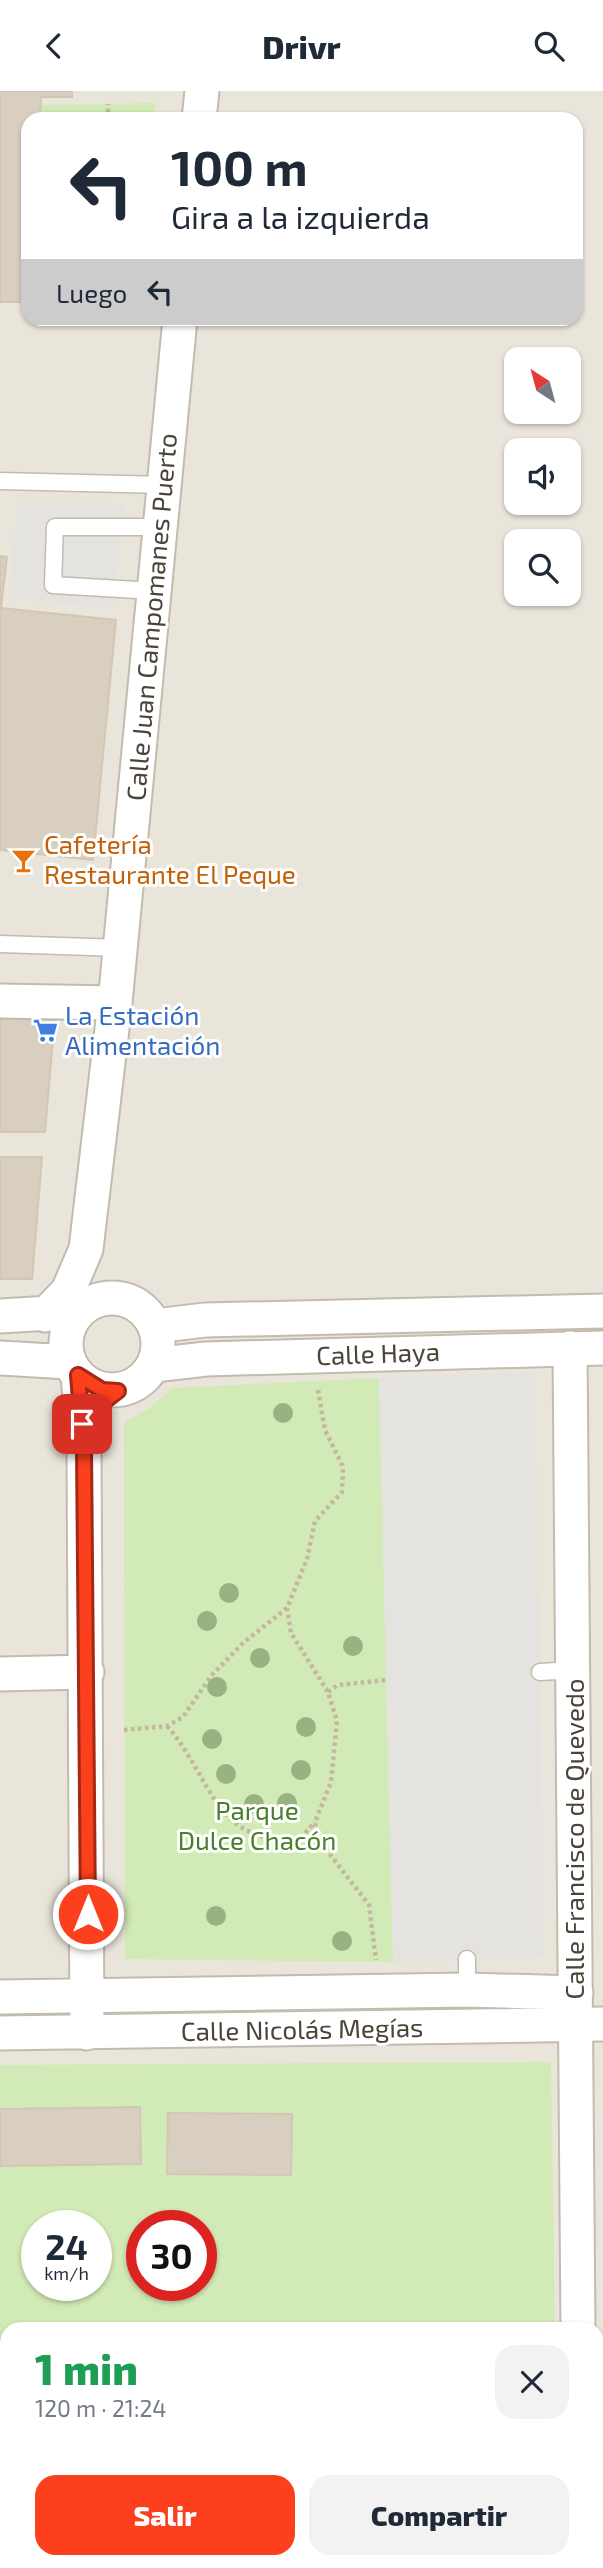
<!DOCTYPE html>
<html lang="es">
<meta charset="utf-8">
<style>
:root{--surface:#fff;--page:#f2f2f3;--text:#1f2937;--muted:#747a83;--accent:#fc3f1d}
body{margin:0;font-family:"Exo 2",sans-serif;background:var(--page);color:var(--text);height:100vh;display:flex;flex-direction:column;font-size:26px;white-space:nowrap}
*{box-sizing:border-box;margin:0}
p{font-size:23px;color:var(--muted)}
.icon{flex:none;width:38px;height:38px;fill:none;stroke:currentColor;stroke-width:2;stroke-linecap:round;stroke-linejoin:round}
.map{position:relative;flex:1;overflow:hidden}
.sheet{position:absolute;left:0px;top:2231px;width:604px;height:247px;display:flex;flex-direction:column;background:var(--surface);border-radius:21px 21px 0 0;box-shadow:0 2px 5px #0004}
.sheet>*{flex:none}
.banner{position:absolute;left:21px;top:21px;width:562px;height:214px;border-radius:21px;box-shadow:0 2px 5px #0004;background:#fff;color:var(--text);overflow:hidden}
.needle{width:46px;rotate:324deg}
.buttons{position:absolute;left:504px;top:256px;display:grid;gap:14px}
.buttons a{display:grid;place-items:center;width:77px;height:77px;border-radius:14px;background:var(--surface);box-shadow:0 2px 5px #0004;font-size:35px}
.speed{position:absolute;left:21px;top:2119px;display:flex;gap:14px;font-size:35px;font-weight:700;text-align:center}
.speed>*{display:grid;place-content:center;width:91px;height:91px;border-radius:50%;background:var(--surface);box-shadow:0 2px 5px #0004;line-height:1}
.speed small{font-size:18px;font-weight:400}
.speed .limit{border:10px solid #d22;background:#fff;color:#111}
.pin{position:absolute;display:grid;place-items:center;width:60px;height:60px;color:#fff;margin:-30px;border-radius:14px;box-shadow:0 4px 10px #0006}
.me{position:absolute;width:77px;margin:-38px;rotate:0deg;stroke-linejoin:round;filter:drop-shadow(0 0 5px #0008)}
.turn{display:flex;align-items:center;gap:24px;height:147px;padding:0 35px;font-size:32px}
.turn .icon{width:91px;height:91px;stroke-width:2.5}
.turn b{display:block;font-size:49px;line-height:60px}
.then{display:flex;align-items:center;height:66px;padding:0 35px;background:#0003;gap:14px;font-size:26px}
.round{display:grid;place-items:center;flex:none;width:74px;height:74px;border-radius:21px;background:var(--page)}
.summary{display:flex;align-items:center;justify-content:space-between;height:119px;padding:0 35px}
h1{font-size:42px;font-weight:800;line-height:52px;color:#1e9e55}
.cta{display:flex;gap:14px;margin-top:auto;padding:14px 35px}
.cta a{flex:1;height:80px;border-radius:21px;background:var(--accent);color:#fff;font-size:28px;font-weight:800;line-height:80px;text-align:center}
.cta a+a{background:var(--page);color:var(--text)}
header{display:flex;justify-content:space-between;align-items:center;height:91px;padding:0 35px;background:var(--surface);font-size:32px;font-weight:800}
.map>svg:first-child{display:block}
.residential{fill:#eae5da;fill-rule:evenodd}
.green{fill:#d2eab5;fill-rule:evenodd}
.parking{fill:#e5e3e0}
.building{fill:#d8cfc1;stroke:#d3c7b4;stroke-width:2}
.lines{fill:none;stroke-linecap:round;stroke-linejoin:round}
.service-casing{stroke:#c2bbae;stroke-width:19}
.minor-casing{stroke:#c2bbae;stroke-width:37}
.path{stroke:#c4b79f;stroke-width:4.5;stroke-dasharray:3.5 3.5;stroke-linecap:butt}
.service{stroke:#fff;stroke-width:16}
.minor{stroke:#fff;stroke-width:33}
.tree{fill:#97b381}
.route-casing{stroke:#a42913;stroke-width:18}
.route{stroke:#fc3f1d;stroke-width:12}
.labels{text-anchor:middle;stroke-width:6;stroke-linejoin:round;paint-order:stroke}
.street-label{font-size:26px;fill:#4b4439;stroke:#fff}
.food-label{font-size:26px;fill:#c56008;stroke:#fff;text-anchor:start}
.shop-label{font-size:26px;fill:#366cbe;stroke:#fff;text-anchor:start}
.park-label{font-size:26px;fill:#4a7f2a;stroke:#fff}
</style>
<header><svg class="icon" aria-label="back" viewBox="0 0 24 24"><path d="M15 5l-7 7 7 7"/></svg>Drivr<svg class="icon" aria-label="search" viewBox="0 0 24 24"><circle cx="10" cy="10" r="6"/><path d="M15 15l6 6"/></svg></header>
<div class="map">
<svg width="603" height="2477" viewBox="0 0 603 2477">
<rect width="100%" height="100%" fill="#f6f3ec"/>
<path class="residential" d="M0 0H603V2477H0ZM28 28H576V228H28ZM516 268H569V320H516ZM516 359H569V411H516ZM516 450H569V502H516ZM37 2135H96V2194H37ZM142 2135H201V2194H142ZM7 2238H597V2471H7Z"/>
<path class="green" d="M156 12 154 28H40L41 14Z
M379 1287 393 1871 125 1868 124 1331 150 1317 172 1297Z
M551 1971 555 2238H7V2471H559V2477H0V1974ZM37 2135H96V2194H37ZM142 2135H201V2194H142Z"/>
<path class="parking" d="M18 410 124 413 113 517 8 507Z
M535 1280 544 1866 393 1871 379 1287Z"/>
<path class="building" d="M0 0H72V6H41L40 28H28V211H0Z
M0 465 7 466 1 517 116 529 93 769 0 759Z
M55 925 45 1041H0V926Z
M0 1066H42L32 1188H0Z
M140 2016 141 2073 0 2075V2018Z
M168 2022 292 2023 291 2084 167 2083Z"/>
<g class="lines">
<defs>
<path id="service" d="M0 390 165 394
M154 500 53 494 55 436H160
M0 853 121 857
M540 1581 575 1579
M467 1899V1868"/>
<path id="minor" d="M199 28 202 0
M0 910 115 912
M66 1253a46 46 0 1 1 92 0a46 46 0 1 1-92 0Z
M45 1224 68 1200 86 1158 115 912 180 228
M0 1225 67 1221
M155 1235 205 1229 603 1220
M570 1257 578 2238
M0 1267 69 1271
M154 1274 206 1268 603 1257
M78 1284 84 1357 87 1942
M0 1583 87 1581
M0 1906 467 1899 576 1902
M0 1942 603 1933
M581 2471V2477"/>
</defs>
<use href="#service" class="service-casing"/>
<use href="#minor" class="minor-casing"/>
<path class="path" d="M108 28V13
M318 1299 325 1339 343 1376 342 1401 315 1430 307 1468 287 1517 291 1542 328 1601 337 1630 331 1691 315 1731 318 1748 369 1814 376 1869
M328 1601 338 1594 386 1589
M167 1635C213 1687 212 1753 299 1749L315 1731
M124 1639 167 1635 183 1626 211 1585 243 1552 287 1517"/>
<use href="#service" class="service"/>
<use href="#minor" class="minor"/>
</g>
<g class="tree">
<circle cx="283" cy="1322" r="10"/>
<circle cx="229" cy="1502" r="10"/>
<circle cx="207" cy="1530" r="10"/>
<circle cx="353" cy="1555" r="10"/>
<circle cx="260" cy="1567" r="10"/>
<circle cx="217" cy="1596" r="10"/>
<circle cx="306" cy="1636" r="10"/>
<circle cx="212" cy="1648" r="10"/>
<circle cx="301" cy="1679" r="10"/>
<circle cx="226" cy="1683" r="10"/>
<circle cx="287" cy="1712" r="10"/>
<circle cx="254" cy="1713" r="10"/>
<circle cx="216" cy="1825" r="10"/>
<circle cx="342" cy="1850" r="10"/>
</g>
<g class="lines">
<defs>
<path id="route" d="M82 1333 78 1284 102 1299 118 1300 96 1317 84 1357 88 1823"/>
</defs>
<use href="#route" class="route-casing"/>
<use href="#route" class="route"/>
</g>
<defs>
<symbol id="bar-bare" viewBox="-9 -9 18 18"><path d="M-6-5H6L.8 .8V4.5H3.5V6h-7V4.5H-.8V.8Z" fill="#e8710a" stroke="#fff" stroke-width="2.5" paint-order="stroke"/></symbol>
<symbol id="supermarket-bare" viewBox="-9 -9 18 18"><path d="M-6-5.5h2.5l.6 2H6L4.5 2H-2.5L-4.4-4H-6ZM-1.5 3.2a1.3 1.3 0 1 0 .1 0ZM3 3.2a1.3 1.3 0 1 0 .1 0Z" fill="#3f7fe0" stroke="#fff" stroke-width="2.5" paint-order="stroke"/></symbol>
</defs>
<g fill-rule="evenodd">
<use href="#bar-bare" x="6" y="752" width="35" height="35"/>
<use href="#supermarket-bare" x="28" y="922" width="35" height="35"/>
</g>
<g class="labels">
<g class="street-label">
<text transform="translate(152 526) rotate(-85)" y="9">Calle Juan Campomanes Puerto</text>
<text transform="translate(378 1263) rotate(-2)" y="9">Calle Haya</text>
<text transform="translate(575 1748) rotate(-90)" y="9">Calle Francisco de Quevedo</text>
<text transform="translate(302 1939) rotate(-1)" y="9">Calle Nicolás Megías</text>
</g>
<g class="food-label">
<text x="44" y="763">Cafetería<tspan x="44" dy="30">Restaurante El Peque</tspan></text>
</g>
<g class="shop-label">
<text x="65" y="934">La Estación<tspan x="65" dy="30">Alimentación</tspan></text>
</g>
<g class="park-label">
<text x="257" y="1729">Parque<tspan x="257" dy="30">Dulce Chacón</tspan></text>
</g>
</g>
</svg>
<div class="buttons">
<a><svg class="needle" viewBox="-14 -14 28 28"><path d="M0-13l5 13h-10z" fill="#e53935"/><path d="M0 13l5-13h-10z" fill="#747a83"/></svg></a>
<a><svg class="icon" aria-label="sound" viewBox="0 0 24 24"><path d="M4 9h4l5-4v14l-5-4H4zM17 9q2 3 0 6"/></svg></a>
<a><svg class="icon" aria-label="search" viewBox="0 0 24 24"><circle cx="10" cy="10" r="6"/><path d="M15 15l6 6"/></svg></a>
</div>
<div class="speed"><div>24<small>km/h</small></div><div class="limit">30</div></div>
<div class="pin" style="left:82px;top:1333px;background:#d93025"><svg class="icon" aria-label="arrive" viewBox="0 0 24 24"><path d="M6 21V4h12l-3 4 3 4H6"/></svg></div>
<svg class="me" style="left:88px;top:1823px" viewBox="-20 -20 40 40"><circle r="17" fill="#fc3f1d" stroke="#fff" stroke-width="3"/><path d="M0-11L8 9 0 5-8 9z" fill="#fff"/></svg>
<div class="banner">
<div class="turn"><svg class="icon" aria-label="left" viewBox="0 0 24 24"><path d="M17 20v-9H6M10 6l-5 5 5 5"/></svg><div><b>100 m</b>Gira a la izquierda</div></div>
<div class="then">Luego<svg class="icon" aria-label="left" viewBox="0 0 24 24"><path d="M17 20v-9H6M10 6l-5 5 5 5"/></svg></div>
</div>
<section class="sheet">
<div class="summary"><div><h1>1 min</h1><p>120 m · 21:24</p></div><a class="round"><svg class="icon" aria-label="close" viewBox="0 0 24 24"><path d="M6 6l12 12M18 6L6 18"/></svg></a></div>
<div class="cta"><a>Salir</a><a>Compartir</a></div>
</section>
</div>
